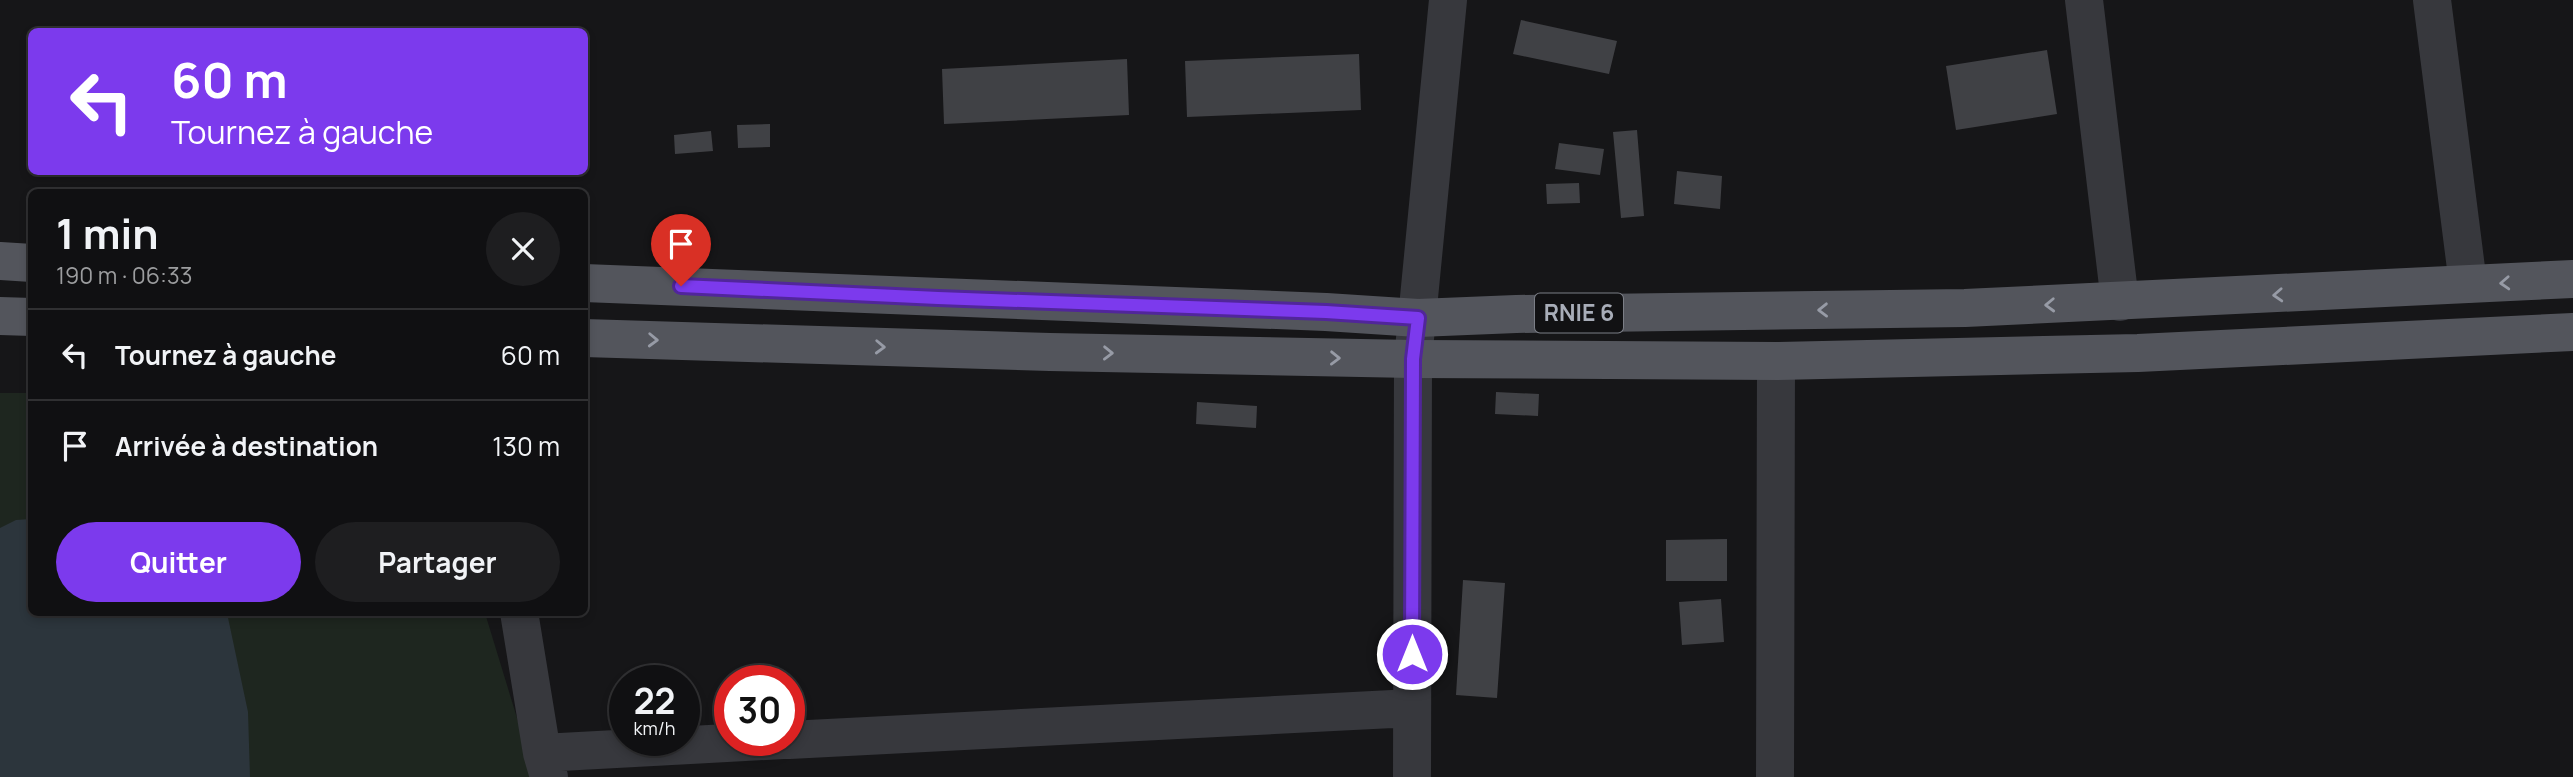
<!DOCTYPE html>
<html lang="fr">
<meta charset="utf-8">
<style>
:root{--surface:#101012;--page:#1e1e20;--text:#f1f3f6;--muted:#9c9d9f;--line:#303032;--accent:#7c3aed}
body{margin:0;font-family:Manrope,sans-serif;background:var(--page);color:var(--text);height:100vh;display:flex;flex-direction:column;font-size:26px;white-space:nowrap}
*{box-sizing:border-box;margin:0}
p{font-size:23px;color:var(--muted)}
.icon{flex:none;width:38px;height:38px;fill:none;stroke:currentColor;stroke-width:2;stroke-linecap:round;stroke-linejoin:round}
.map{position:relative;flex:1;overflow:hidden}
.drawer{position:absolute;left:28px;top:189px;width:560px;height:427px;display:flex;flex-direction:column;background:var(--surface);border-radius:10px;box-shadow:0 4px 10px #0003,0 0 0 2px var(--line)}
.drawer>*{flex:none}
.banner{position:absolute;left:28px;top:28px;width:560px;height:147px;border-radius:10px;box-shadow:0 4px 10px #0003,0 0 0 2px var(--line);background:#7c3aed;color:#fff;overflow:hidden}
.speed{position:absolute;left:609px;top:665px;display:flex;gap:14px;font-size:35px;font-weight:700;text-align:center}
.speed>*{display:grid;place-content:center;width:91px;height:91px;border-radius:50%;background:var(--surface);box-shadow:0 4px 10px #0003,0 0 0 2px var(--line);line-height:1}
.speed small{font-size:18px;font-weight:400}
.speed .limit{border:10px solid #d22;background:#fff;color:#111}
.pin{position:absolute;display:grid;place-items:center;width:60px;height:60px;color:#fff;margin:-72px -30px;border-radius:50% 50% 50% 0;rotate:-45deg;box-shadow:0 0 7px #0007}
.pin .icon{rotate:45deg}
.me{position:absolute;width:77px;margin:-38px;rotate:0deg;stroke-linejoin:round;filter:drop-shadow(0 0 5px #0008)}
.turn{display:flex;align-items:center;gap:24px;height:147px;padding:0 28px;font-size:32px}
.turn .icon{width:91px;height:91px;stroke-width:2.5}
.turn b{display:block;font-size:49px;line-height:60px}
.round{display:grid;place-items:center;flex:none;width:74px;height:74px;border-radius:37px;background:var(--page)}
.head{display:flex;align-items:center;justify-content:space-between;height:119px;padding:0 28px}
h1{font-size:42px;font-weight:700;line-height:52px}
.primary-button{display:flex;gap:14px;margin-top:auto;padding:14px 28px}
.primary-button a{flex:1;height:80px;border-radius:42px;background:var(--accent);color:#fff;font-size:28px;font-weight:700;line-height:80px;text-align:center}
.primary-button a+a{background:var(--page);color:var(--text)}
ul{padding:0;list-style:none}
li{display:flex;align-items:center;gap:21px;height:91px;padding:0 28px;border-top:2px solid var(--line)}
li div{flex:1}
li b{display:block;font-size:26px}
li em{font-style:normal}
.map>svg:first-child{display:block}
.green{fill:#1e261f}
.water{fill:#2c353c}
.building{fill:#404145}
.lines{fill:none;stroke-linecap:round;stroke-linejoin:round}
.minor{stroke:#37383d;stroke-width:38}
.primary{stroke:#53555c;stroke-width:38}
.oneway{stroke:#979ba6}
.route-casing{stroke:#51269a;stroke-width:18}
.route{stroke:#7c3aed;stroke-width:12}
.labels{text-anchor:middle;stroke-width:5;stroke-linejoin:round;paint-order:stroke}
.shield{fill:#111113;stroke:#7b7e86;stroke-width:2}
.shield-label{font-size:23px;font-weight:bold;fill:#a8adb8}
</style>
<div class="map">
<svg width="2573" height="777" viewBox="0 0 2573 777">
<rect width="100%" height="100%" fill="#161618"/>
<path class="green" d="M0 393H31L32 612 485 613 535 777H0Z"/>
<path class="water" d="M31 519 32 612 227 613 248 712 250 777H0V528L16 520Z"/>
<path class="building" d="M1521 20 1617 41 1609 74 1513 54Z
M2047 50 2057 114 1956 130 1946 66Z
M1359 54 1361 110 1187 117 1185 61Z
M1127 59 1129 115 944 124 942 69Z
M770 124V147L738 148 737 125Z
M1637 130 1644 216 1621 218 1613 132Z
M711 131 713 151 675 154 674 135Z
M1559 143 1604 149 1600 175 1555 169Z
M1677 171 1722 176 1720 209 1674 204Z
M1579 183 1580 203 1547 204 1546 184Z
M1496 392 1539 394 1538 416 1495 414Z
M1197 402 1257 406 1256 428 1196 424Z
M1727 539V581H1666V540Z
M1463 580 1505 583 1497 698 1456 695Z
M1721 599 1724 642 1682 645 1679 602Z"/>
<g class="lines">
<path class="minor" d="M2084 0 2120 302
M2432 0 2468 284
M519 612 542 753 549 777
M789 740 1412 708
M542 753 783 740
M1412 777 1413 359 1448 0
M1775 777 1776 361"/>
<path class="primary" d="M0 261 32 263
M584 283 1326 312 1418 318 1516 314 1965 308 2573 279
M0 316 32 317
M584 338 1050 352 1413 359 1776 361 2138 353 2573 332"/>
</g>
<defs><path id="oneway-chevron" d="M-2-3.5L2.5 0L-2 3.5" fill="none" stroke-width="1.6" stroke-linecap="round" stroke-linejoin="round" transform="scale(1.75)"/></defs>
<g class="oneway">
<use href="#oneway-chevron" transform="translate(2505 283) rotate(177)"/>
<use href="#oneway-chevron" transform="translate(2278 295) rotate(177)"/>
<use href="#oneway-chevron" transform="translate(2050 305) rotate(178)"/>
<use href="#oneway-chevron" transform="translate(1823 310) rotate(179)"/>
<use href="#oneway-chevron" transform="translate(653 340) rotate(2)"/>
<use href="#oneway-chevron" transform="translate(880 347) rotate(2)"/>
<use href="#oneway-chevron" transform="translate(1108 353) rotate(1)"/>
<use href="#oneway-chevron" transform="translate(1335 358) rotate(1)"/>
</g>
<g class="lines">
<defs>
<path id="route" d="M681 286 938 298 1326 312 1418 318 1413 359 1412 654"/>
</defs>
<use href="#route" class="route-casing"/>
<use href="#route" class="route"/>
</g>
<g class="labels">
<rect class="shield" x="1535" y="293.5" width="88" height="39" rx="5"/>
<g class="shield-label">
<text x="1579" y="321">RNIE 6</text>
</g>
</g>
</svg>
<div class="speed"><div>22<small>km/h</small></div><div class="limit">30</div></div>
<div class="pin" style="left:681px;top:286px;background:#d93025"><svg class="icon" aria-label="arrive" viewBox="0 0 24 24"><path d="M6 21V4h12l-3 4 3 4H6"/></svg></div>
<svg class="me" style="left:1412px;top:654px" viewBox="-20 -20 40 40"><circle r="17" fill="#7c3aed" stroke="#fff" stroke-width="3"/><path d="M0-11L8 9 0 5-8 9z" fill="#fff"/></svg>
<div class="banner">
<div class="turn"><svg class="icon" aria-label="left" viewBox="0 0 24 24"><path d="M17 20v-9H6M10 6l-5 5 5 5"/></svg><div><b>60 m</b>Tournez à gauche</div></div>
</div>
<section class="drawer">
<div class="head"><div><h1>1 min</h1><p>190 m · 06:33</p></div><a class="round"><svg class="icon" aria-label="close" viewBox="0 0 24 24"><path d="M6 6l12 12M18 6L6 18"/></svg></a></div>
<ul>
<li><svg class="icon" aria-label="left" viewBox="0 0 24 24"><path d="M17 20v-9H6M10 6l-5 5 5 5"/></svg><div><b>Tournez à gauche</b></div><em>60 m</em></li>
<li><svg class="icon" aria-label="arrive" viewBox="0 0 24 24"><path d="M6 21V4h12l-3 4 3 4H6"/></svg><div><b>Arrivée à destination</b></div><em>130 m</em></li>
</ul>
<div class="primary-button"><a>Quitter</a><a>Partager</a></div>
</section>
</div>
